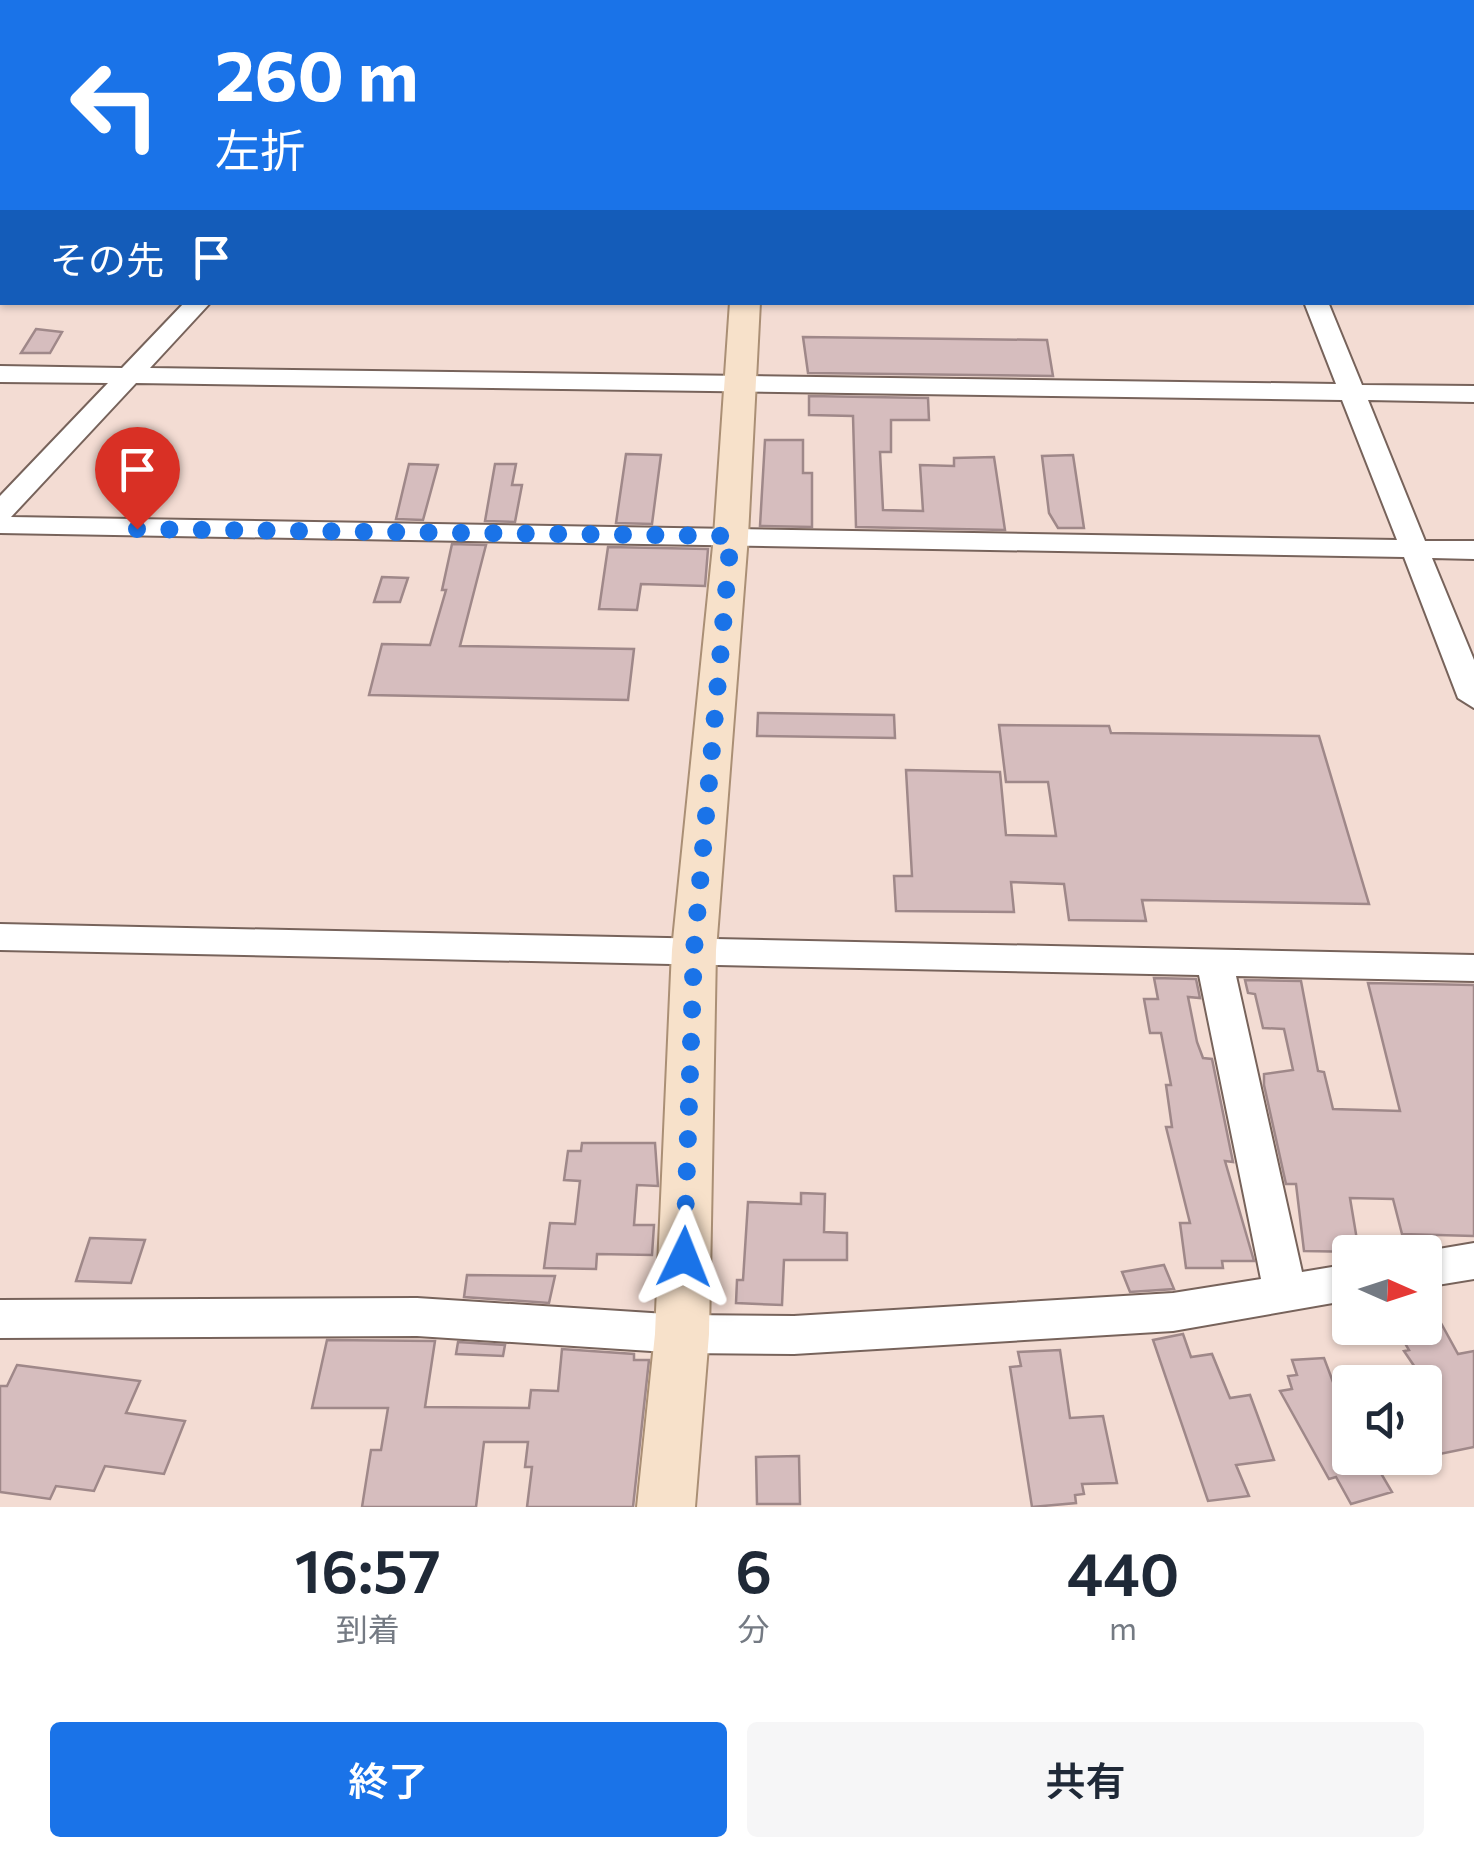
<!DOCTYPE html>
<html lang="ja">
<meta charset="utf-8">
<style>
:root{--surface:#fff;--page:#f6f6f7;--text:#1f2937;--muted:#747a83;--accent:#1a73e8}
body{margin:0;font-family:Commissioner,"Noto Sans JP",sans-serif;background:var(--page);color:var(--text);height:100vh;display:flex;flex-direction:column;font-size:38px;white-space:nowrap}
*{box-sizing:border-box;margin:0}
p{font-size:32px;color:var(--muted)}
.icon{flex:none;width:55px;height:55px;fill:none;stroke:currentColor;stroke-width:2;stroke-linecap:round;stroke-linejoin:round}
.map{position:relative;height:1507px;overflow:hidden}
.sheet{display:flex;flex-direction:column;background:var(--surface);flex:1}
.sheet>*{flex:none}
.top-card{position:absolute;left:0px;top:0px;width:1475px;height:305px;box-shadow:0 2px 8px #0004;background:#1a73e8;color:#fff;overflow:hidden}
.needle{width:65px;rotate:93deg}
.controls{position:absolute;left:1332px;top:1235px;display:grid;gap:20px}
.controls a{display:grid;place-items:center;width:110px;height:110px;border-radius:10px;background:var(--surface);box-shadow:0 2px 8px #0004;font-size:50px}
.pin{position:absolute;display:grid;place-items:center;width:85px;height:85px;color:#fff;margin:-102px -42px;border-radius:50% 50% 50% 0;rotate:-45deg;box-shadow:0 0 10px #0007}
.pin .icon{rotate:45deg}
.me{position:absolute;width:110px;margin:-55px;rotate:2deg;stroke-linejoin:round;filter:drop-shadow(0 0 8px #0008)}
.turn{display:flex;align-items:center;gap:35px;height:210px;padding:0 50px;font-size:45px}
.turn .icon{width:130px;height:130px;stroke-width:2.5}
.turn b{display:block;font-size:70px;line-height:85px}
.then{display:flex;align-items:center;height:95px;padding:0 50px;background:#0003;gap:20px;font-size:38px}
.eta{display:flex;justify-content:space-evenly;align-items:center;height:170px;text-align:center}
.eta b{font-size:60px;font-weight:600;line-height:70px}
.action{display:flex;gap:20px;margin-top:auto;padding:20px 50px}
.action a{flex:1;height:115px;border-radius:10px;background:var(--accent);color:#fff;font-size:40px;font-weight:600;line-height:115px;text-align:center}
.action a+a{background:var(--page);color:var(--text)}
.map>svg:first-child{display:block}
.building{fill:#d6bdbe;stroke:#9f8889;stroke-width:2.5}
.lines{fill:none;stroke-linecap:round;stroke-linejoin:round}
.minor-casing{stroke:#77635b;stroke-width:4}
.major-casing{stroke:#aa8f75;stroke-width:4}
.minor{fill:#fff;fill-rule:evenodd}
.major{fill:#f7e1ca;fill-rule:evenodd}
.route{stroke:#1a73e8;stroke-width:18;stroke-dasharray:0 32.4}
</style>
<div class="map">
<svg width="1474" height="1507" viewBox="0 0 1474 1507">
<rect width="100%" height="100%" fill="#f3dcd3"/>
<path class="building" d="M36 329 62 332 50 353H21Z
M803 337 1047 340 1053 376 808 373Z
M809 396 928 398 929 420H891V452H880L883 510 923 511 920 465 954 466V458L994 457 1005 530 856 527 853 416 809 415Z
M765 440H803V473H812V527L760 526Z
M626 454 661 455 652 524 616 523Z
M1073 455 1084 528H1058L1049 513 1042 456Z
M409 464 438 465 423 520 396 519Z
M495 464H516L512 485H522L515 522 485 521Z
M452 544 486 545 460 646 634 649 628 700 369 695 382 644 430 645 446 590H442Z
M608 547 708 549 705 586 641 584 637 610 599 609Z
M382 577 408 578 400 602H374Z
M758 713 894 715 895 738 757 736Z
M999 725 1109 726 1111 733 1319 736 1369 904 1142 900 1146 921 1069 920 1064 884 1011 882 1014 912 896 911 894 876H912L906 770 1000 772 1006 835 1056 836 1048 782H1006Z
M1154 978 1196 979 1200 998 1188 997 1197 1042 1203 1058 1212 1059 1233 1162 1225 1161 1254 1261H1222L1223 1268H1186L1180 1223H1190L1166 1127H1172L1166 1085H1171L1161 1033H1150L1144 999H1158Z
M1245 980 1301 981 1318 1071 1324 1072 1333 1109 1400 1111 1368 983 1474 985V1236L1402 1234 1393 1199 1350 1198 1359 1252 1304 1251 1296 1184H1286L1264 1085V1074L1293 1070 1284 1029 1263 1028 1255 994 1248 993Z
M582 1143H655L658 1186 637 1185 634 1225H654L652 1255 597 1254 596 1269 544 1268 550 1223 575 1224 580 1181 564 1180 568 1151H581Z
M801 1193 825 1194 824 1232 847 1233V1260H784L782 1305 736 1303 737 1280H743L748 1202 801 1204Z
M90 1238 145 1240 131 1283 76 1281Z
M1164 1265 1174 1289 1130 1292 1122 1272Z
M467 1275 555 1276 549 1303 464 1297Z
M1425 1294 1458 1354 1474 1351V1447L1425 1457V1382L1404 1351 1409 1350 1396 1328H1425Z
M1183 1334 1191 1357 1212 1354 1230 1398 1250 1395 1274 1460 1236 1465 1249 1496 1208 1501 1153 1340Z
M327 1340 435 1341 425 1407 529 1408 531 1390 558 1391 562 1349 634 1354V1360H649L633 1507H527L532 1467H525L528 1442H484L476 1507H362L371 1450H381L388 1408H312Z
M458 1342 505 1345 503 1356 456 1354Z
M1060 1350 1070 1418 1103 1416 1117 1483 1082 1484 1084 1494 1075 1495 1076 1503 1032 1507 1010 1367 1021 1366 1018 1352Z
M1324 1358 1336 1390 1350 1387V1458H1372L1392 1492 1351 1504 1336 1477 1329 1479 1280 1391 1292 1389 1288 1376 1297 1375 1292 1360Z
M17 1365 140 1381 126 1413 185 1421 164 1474 105 1466 94 1491 56 1486 50 1499 0 1492V1386H7Z
M799 1456 800 1504H757L756 1457Z"/>
<g class="lines">
<defs>
<path id="minor" d="M1163 0H1181L1182 2H1164Z
M1472 89H1474V101H1472Z
M0 187 2 188V201H0Z
M1472 211H1474V225H1472Z
M0 277H2V291H0Z
M185 302H211L150 368 1336 384 1304 302H1328L1362 385 1474 386V402L1368 400 1425 541H1474V559L1432 558 1474 660V708L1458 698 1404 557 0 533V496L108 383 0 382V366L122 368ZM136 383 1342 400 1397 540 11 517Z
M0 924 1474 955V981L1236 976 1302 1272 1350 1264V1300L1173 1331 794 1354 682 1353 417 1336 0 1338V1300L417 1298 682 1315 794 1316 1173 1293 1261 1279 1199 975 0 950Z
M1474 1243V1279L1425 1287V1252H1421Z"/>
<path id="major" d="M747 0H769V2H747Z
M0 27H2V41H0Z
M1472 42H1474V56H1472Z
M730 302H760L748 536 716 950 709 1334 695 1507H637L655 1334 672 950 714 536Z"/>
</defs>
<use href="#minor" class="minor-casing"/>
<use href="#major" class="major-casing"/>
<use href="#minor" class="minor"/>
<use href="#major" class="major"/>
</g>
<g class="lines">
<path class="route" d="M137 529 731 536 694 950 684 1257"/>
</g>
</svg>
<div class="controls">
<a><svg class="needle" viewBox="-14 -14 28 28"><path d="M0-13l5 13h-10z" fill="#e53935"/><path d="M0 13l5-13h-10z" fill="#747a83"/></svg></a>
<a><svg class="icon" aria-label="sound" viewBox="0 0 24 24"><path d="M4 9h4l5-4v14l-5-4H4zM17 9q2 3 0 6"/></svg></a>
</div>
<div class="pin" style="left:137px;top:529px;background:#d93025"><svg class="icon" aria-label="arrive" viewBox="0 0 24 24"><path d="M6 21V4h12l-3 4 3 4H6"/></svg></div>
<svg class="me" style="left:684px;top:1257px" viewBox="-20 -20 40 40"><path d="M0-17L14 15 0 8-14 15z" fill="#1a73e8" stroke="#fff" stroke-width="4"/></svg>
<div class="top-card">
<div class="turn"><svg class="icon" aria-label="left" viewBox="0 0 24 24"><path d="M17 20v-9H6M10 6l-5 5 5 5"/></svg><div><b>260 m</b>左折</div></div>
<div class="then">その先<svg class="icon" aria-label="arrive" viewBox="0 0 24 24"><path d="M6 21V4h12l-3 4 3 4H6"/></svg></div>
</div>
</div>
<section class="sheet">
<div class="eta">
<div><b>16:57</b><p>到着</p></div>
<div><b>6</b><p>分</p></div>
<div><b>440</b><p>m</p></div>
</div>
<div class="action"><a>終了</a><a>共有</a></div>
</section>
